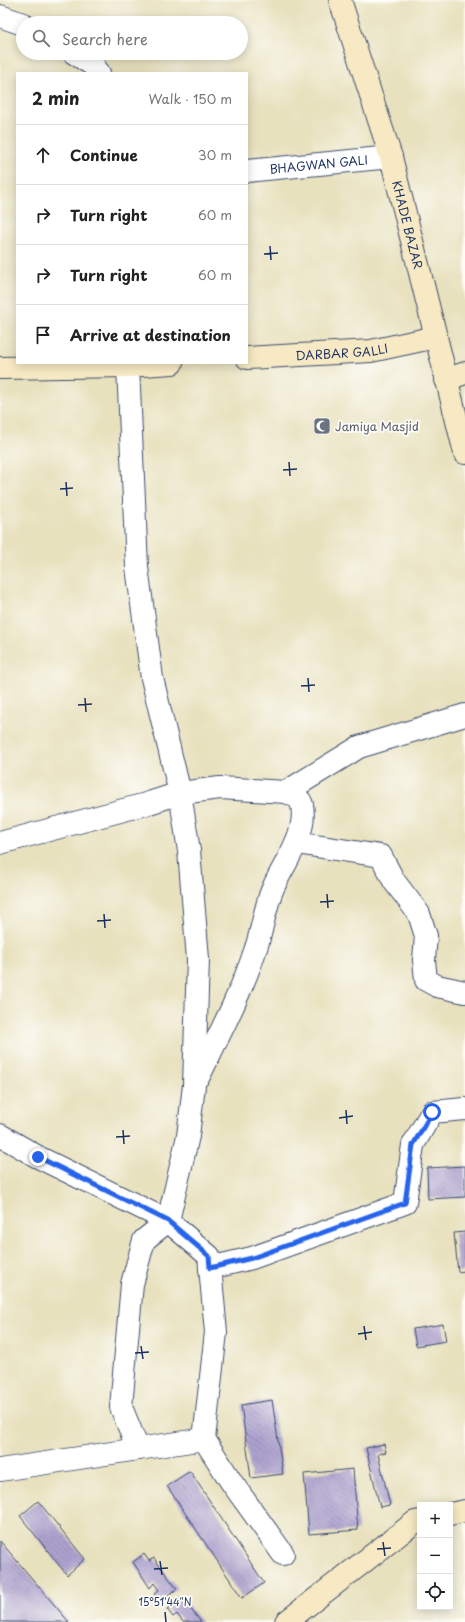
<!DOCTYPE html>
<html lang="en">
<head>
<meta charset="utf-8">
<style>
  :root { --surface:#fff; --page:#f6f6f6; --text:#222; --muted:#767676; --line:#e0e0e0 }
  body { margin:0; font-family:"Playpen Sans",sans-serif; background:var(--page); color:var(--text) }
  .controls { position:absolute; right:12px; bottom:12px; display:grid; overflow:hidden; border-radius:0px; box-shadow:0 2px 10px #0003 }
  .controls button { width:36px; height:36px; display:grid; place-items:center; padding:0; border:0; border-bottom:1px solid var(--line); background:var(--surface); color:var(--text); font:20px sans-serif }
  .stop { position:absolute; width:12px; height:12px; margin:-9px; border:3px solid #2563eb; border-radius:50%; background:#fff }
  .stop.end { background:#2563eb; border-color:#fff; box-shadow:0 1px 4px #0008 }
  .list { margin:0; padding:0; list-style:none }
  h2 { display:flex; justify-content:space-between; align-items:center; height:52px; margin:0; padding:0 16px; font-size:17px }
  h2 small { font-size:13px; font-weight:400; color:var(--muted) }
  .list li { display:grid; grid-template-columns:26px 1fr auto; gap:12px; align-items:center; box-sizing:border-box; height:60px; padding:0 16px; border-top:1px solid var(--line) }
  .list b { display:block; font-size:15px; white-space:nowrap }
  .list em { font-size:13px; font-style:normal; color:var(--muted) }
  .icon { flex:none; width:22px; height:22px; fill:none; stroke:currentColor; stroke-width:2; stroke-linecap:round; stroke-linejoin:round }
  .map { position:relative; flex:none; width:465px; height:1622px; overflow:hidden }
  .search { position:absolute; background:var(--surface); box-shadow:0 2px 10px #0003; left:16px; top:16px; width:232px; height:44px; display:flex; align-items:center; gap:10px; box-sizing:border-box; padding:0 14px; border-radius:22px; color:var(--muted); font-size:15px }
  .panel { position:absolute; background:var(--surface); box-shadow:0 2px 10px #0003; left:16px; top:72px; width:232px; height:292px; border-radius:0px }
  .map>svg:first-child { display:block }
</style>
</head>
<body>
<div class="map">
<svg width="465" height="1622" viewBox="0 0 465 1622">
  <defs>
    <pattern id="building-back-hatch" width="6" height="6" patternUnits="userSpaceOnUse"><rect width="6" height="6" fill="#ada2cf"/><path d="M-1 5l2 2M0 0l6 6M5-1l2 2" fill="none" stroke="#8c84ab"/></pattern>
  </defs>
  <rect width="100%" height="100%" fill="#fdfcf7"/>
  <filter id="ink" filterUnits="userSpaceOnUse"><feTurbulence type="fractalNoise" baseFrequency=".025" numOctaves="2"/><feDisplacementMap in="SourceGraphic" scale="8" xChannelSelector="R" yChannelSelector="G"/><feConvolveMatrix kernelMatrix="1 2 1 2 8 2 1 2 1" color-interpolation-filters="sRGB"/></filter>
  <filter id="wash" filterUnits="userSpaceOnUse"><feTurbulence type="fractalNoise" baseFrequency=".012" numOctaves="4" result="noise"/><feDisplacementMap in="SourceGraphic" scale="16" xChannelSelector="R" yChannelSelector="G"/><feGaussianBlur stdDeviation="0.9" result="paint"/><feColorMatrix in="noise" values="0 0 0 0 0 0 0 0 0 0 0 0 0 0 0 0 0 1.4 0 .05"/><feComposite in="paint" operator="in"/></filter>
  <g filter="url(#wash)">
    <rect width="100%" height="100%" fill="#e8e1be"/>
    <g id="blocks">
      <path fill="url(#building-back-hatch)" d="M465 1166V1197L428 1199 427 1168Z
        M465 1232V1271L458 1272 454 1233Z
        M443 1324 446 1341 416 1346 413 1329Z
        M272 1400 283 1474 251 1478 241 1405Z
        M384 1444 386 1452 378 1454 390 1505 380 1507 366 1448Z
        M353 1469 358 1530 309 1534 304 1474Z
        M190 1471 264 1583 242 1598 167 1486Z
        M38 1501 85 1559 67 1575 20 1516Z
        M0 1541 69 1622H0Z
        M144 1554 149 1561 154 1558 177 1589 159 1601 154 1594 159 1590 154 1583 150 1588 133 1562Z
        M182 1598 201 1622H183L177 1614 173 1617 167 1609Z"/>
    </g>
  </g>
  <g filter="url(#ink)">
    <use href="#blocks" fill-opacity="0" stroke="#3a4a6c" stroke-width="1"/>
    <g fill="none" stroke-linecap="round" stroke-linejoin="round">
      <g stroke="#3a4a6c" stroke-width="24">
        <g id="street">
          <path d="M0 16 23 24"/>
          <path d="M74 53 93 65 99 73"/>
          <path id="s1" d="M247 171 391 157"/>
          <path d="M128 366 137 567 152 678 180 793 189 851 198 959 194 1085 188 1136 168 1221 209 1256 216 1332 204 1439"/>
          <path d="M286 792 359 747 465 715"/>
          <path d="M0 843 146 804 180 793 220 788 286 792C293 795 300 797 302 805 308 836 281 866 271 893 264 912 262 932 255 951 241 993 218 1037 199 1076"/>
          <path d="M296 843 381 856 394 881 419 914 426 936 424 960 426 980 437 986 465 992"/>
          <path d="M0 1135 38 1157 168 1221 144 1240 132 1284 121 1407 138 1449"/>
          <path d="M210 1268 252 1258 405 1203 413 1145 432 1112 465 1109"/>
          <path d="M0 1470 204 1439 232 1483 283 1554"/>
        </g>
      </g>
      <g stroke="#3a4a6c" stroke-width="24">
        <g id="secondary">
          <path id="s2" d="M340 0 391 157 465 453"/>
          <path id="s3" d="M247 358 371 351 436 337"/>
          <path d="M0 368 128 366 172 363"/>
          <path d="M446 380 465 373"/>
          <path d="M450 1514 465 1511"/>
          <path d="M286 1622 415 1522 420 1521"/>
        </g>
      </g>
      <use href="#street" stroke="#fff" stroke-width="22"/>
      <use href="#secondary" stroke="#f6e9c3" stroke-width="22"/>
    </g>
  </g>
  <g fill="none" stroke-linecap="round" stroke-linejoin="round" filter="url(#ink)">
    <path stroke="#2563eb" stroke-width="5" d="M38 1157 168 1221 209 1256 210 1268 252 1258 405 1203 413 1145 432 1112"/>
  </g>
  <path fill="none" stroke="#1b2f5e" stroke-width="1.5" d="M270 246 271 260M264 254 278 253M289 462 290 476M283 470 297 469M66 482 67 496M60 489 73 488M308 678 309 692M301 686 315 685M85 698 86 712M78 705 92 704M327 894 328 908M320 902 334 901M104 914 105 928M97 921 111 920M346 1110 347 1124M339 1118 353 1116M123 1130 124 1144M116 1137 130 1136M364 1326 366 1340M358 1334 372 1332M141 1346 143 1359M135 1353 149 1352M383 1542 385 1556M377 1549 391 1548M160 1561 162 1575M154 1569 168 1568M165 1612 166 1622"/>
  <defs>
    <g id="mosque-square" transform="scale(0.9)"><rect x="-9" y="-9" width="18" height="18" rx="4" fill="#6b7280" stroke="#fdfcf7"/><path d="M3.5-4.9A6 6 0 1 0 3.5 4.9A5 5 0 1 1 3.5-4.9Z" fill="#fff"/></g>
  </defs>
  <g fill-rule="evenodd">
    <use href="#mosque-square" x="322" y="426"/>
  </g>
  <g text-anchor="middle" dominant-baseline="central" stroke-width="3.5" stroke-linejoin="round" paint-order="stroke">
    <g font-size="12" fill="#1b2f5e" stroke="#fdfcf7">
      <text stroke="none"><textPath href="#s1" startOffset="72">BHAGWAN GALI</textPath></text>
      <text stroke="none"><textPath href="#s2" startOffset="235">KHADE BAZAR</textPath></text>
      <text stroke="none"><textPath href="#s3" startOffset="95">DARBAR GALLI</textPath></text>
    </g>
    <g font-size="12" fill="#5b616d" stroke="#fdfcf7" text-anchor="start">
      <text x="335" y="426">Jamiya Masjid</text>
    </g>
  </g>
  <g font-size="10" text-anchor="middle" fill="#1b2f5e" stroke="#fdfcf7" stroke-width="3.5" stroke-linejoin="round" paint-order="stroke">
    <text x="165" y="1606">15°51'44"N</text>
  </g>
</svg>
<div class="controls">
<button>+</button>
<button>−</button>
<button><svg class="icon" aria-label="locate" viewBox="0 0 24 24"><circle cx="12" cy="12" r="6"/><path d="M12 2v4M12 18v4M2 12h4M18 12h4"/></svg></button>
</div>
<div class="stop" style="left:432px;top:1112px"></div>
<div class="stop end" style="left:38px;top:1157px"></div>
<div class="search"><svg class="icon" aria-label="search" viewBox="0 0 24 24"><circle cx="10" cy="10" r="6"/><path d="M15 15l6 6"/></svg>Search here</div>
<section class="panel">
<h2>2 min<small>Walk · 150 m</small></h2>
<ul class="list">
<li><svg class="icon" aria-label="ahead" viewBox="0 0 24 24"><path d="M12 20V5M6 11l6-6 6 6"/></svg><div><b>Continue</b></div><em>30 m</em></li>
<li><svg class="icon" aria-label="right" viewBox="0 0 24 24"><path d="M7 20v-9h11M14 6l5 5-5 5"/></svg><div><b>Turn right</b></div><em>60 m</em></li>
<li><svg class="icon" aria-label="right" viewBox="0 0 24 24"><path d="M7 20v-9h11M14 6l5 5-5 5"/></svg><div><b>Turn right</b></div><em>60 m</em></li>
<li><svg class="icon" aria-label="arrive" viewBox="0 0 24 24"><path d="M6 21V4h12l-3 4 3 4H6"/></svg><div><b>Arrive at destination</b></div></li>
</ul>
</section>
</div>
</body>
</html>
